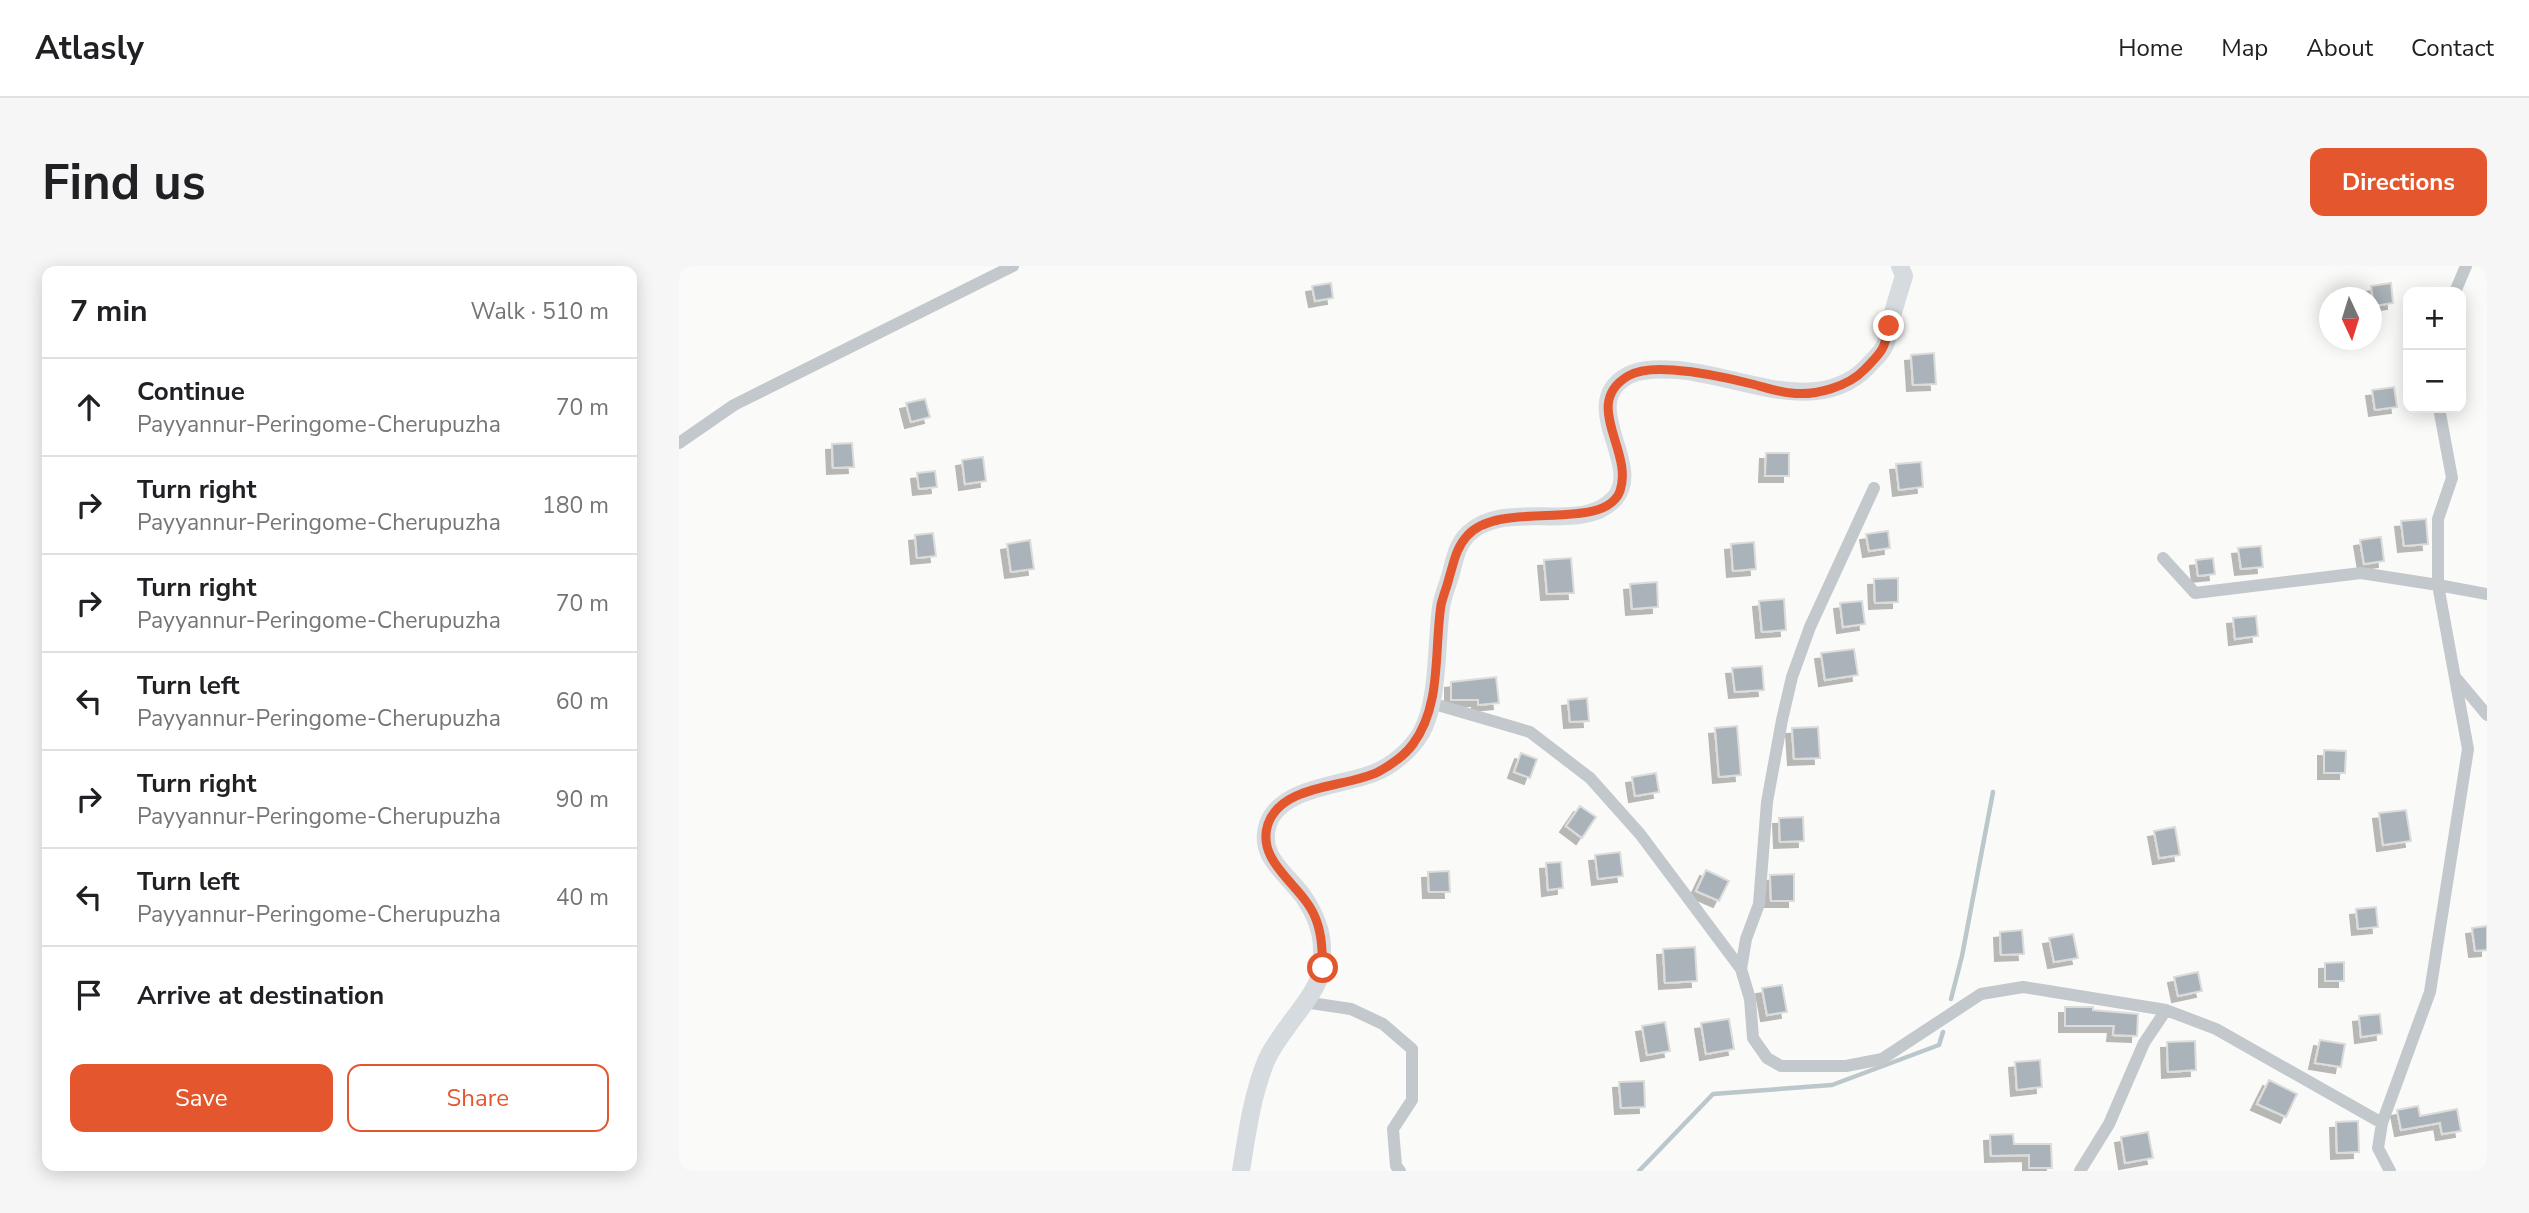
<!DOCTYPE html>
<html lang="en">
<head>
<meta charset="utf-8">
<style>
  :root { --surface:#fff; --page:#f6f6f6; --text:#202124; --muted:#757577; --line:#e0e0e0; --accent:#e4572e }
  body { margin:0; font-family:"Nunito Sans",sans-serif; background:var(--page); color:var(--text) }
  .controls { position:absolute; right:21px; top:21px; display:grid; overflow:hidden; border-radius:14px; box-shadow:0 4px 18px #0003 }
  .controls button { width:63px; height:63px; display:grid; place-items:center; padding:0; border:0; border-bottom:2px solid var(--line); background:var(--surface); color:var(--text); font:35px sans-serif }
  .compass { position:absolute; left:1640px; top:21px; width:63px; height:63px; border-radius:50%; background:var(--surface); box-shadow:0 4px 18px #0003; rotate:176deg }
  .stop { position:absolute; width:21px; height:21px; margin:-16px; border:5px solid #e4572e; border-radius:50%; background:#fff }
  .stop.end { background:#e4572e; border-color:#fff; box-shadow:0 2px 7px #0008 }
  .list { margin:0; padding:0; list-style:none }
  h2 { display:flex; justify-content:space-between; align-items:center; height:91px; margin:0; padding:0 28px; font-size:30px }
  h2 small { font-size:23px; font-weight:400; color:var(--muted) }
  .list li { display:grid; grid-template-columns:46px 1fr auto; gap:21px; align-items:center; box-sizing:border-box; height:98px; padding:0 28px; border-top:2px solid var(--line) }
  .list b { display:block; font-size:26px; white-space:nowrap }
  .list p { margin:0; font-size:23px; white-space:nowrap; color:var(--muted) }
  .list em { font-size:23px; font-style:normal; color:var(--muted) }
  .actions { display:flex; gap:14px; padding:21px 28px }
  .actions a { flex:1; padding:16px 0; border:2px solid var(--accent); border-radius:14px; text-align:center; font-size:24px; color:var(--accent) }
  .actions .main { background:var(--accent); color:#fff }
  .icon { flex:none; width:38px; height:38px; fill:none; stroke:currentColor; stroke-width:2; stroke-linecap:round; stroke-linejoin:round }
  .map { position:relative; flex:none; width:1808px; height:905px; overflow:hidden; border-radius:14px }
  header { display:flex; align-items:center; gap:42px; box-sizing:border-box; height:98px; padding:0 35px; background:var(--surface); border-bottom:2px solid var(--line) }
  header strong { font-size:33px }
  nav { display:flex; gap:38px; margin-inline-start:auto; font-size:24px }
  .intro { display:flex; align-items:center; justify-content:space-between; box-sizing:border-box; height:168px; padding:0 42px }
  h1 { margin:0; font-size:49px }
  .button { padding:18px 32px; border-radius:14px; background:var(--accent); color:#fff; font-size:24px; font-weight:700 }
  main { display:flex; gap:42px; padding:0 42px }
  aside { flex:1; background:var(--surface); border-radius:14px; box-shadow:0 4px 18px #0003 }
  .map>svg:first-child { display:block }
</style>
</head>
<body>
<header>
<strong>Atlasly</strong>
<nav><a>Home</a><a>Map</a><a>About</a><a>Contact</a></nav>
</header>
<div class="intro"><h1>Find us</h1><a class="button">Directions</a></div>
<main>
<aside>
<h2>7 min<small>Walk · 510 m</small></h2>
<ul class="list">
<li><svg class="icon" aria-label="ahead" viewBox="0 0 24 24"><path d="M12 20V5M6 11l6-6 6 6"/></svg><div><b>Continue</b><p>Payyannur-Peringome-Cherupuzha</p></div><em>70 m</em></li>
<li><svg class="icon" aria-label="right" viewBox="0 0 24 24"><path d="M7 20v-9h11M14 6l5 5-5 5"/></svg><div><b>Turn right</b><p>Payyannur-Peringome-Cherupuzha</p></div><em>180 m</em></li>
<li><svg class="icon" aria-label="right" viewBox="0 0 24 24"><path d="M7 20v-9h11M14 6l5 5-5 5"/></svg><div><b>Turn right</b><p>Payyannur-Peringome-Cherupuzha</p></div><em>70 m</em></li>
<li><svg class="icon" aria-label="left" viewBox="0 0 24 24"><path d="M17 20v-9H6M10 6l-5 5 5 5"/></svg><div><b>Turn left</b><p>Payyannur-Peringome-Cherupuzha</p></div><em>60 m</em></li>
<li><svg class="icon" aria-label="right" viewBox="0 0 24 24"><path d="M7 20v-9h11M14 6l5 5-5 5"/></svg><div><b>Turn right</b><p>Payyannur-Peringome-Cherupuzha</p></div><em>90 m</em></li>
<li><svg class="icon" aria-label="left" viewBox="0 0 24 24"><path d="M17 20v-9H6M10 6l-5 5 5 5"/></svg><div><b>Turn left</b><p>Payyannur-Peringome-Cherupuzha</p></div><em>40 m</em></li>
<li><svg class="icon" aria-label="arrive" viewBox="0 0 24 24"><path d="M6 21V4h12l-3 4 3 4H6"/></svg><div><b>Arrive at destination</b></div></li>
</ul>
<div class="actions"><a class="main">Save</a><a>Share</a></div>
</aside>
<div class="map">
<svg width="1808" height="905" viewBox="0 0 1808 905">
  <defs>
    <filter id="shadow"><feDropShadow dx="-6" dy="6" stdDeviation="0" flood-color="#0004"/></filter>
  </defs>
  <rect width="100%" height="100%" fill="#fafaf8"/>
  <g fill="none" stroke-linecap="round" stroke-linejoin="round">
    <path stroke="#bbc7cb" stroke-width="4.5" d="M1272 733 1283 690 1314 526
      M960 905 1034 828 1153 819 1260 779 1264 766"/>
  </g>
  <path fill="#aab3b9" stroke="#dcdcda" stroke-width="2" filter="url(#shadow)" d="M652 17 654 32 636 35 633 20Z
    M1712 17 1714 37 1695 40 1692 20Z
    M1255 87 1257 118 1234 119 1232 89Z
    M1715 121 1718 141 1696 144 1693 124Z
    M246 133 251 151 232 156 227 137Z
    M173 177 175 201 154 202 153 178Z
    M1087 187H1110V210H1086Z
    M304 191 307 215 286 218 283 194Z
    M1242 196 1244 221 1220 224 1217 198Z
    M256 205 258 221 240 223 238 207Z
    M1747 253 1749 278 1725 280 1722 255Z
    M1209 265 1211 282 1190 285 1187 268Z
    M254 267 257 290 238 292 236 269Z
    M1702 271 1705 295 1685 298 1681 274Z
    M351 274 355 303 332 306 328 278Z
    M1075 276 1077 303 1054 305 1052 278Z
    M1582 280 1584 301 1562 303 1559 282Z
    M892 292 895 327 868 328 865 294Z
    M1534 292 1536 308 1519 310 1517 294Z
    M1219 312V336L1196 337 1195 313Z
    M978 316 979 341 953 343 951 318Z
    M1105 333 1107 364 1083 366 1080 335Z
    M1183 335 1186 358 1164 361 1161 337Z
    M1577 350 1579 370 1556 373 1554 352Z
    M1175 383 1179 409 1146 414 1142 387Z
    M1083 400 1085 424 1056 426 1053 402Z
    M817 411 820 437 799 439V434H772V416Z
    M908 432 910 455 891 456 889 434Z
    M1058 460 1062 509 1040 511 1036 462Z
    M1139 461 1141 492 1115 493 1113 462Z
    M1645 484 1667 485 1666 507H1645Z
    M842 487 858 493 851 512 835 506Z
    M977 507 980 526 956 530 953 511Z
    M901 540 917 551 903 572 887 560Z
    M1727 544 1732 575 1704 579 1700 547Z
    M1124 551 1125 575 1101 576 1100 552Z
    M1496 561 1501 589 1480 592 1475 565Z
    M941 586 944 610 919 613 916 589Z
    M882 596 884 622 869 624 867 597Z
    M1027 604 1050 615 1040 635 1017 625Z
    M770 605 771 626H750L749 606Z
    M1115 608V635H1092L1091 609Z
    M1697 641 1699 661 1679 663 1677 643Z
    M1808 660V684L1796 685 1793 662Z
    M1343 664 1345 688 1322 689 1321 666Z
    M1394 668 1399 692 1375 696 1370 672Z
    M1016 681 1018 715 986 717 984 683Z
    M1665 696V715H1646V697Z
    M1519 706 1523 725 1499 730 1495 711Z
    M1103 719 1108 746 1088 749 1083 722Z
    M1386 741H1414V744L1459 748 1458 770 1434 769 1435 760H1386Z
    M1701 748 1703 768 1682 771 1680 750Z
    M1050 753 1055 783 1027 788 1022 757Z
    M986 756 991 785 968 789 963 760Z
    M1641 774 1666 778 1662 801 1636 797Z
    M1516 775 1517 804 1489 806 1488 776Z
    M1361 794 1363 821 1338 824 1336 796Z
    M1590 814 1618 828 1607 851 1578 838Z
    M965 815 966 841 942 842 940 816Z
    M1739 840 1741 850 1778 843 1782 865 1763 868 1761 857 1722 864 1718 844Z
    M1679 855 1680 886 1658 887 1657 856Z
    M1469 866 1474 892 1446 897 1442 871Z
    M1334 868 1335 878H1372L1373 902H1350V889L1312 890 1311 869Z"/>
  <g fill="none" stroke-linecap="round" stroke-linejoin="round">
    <path stroke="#c3c8cc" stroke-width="12" d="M1776 26 1787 0
      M0 177 55 139 334 0
      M1484 292 1516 327 1682 307 1759 319V253L1773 212 1760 142
      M1777 412 1808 449
      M752 437 851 466 911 512 961 568 1062 703 1071 733 1074 772 1088 792 1102 800H1167L1203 793 1302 728 1344 721 1487 744 1537 763 1703 857 1751 726 1789 483 1759 319 1808 328
      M1062 703 1067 673 1080 638 1088 536 1103 454 1113 411 1131 361 1195 222
      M625 736 672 743 704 758 733 783V834L714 863 717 900 721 905
      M1703 857 1699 882 1711 905
      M1401 905 1430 858 1465 777 1487 744"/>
    <path stroke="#d6dbdf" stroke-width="18" d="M562 905C568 867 573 830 587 795 600 765 637 731 643 704 644 697 643 690 643 683 643 663 635 646 624 630 608 608 578 590 589 558 602 521 663 520 695 507 713 500 732 484 742 467 760 436 757 377 762 341 764 329 769 318 772 307 776 292 778 279 789 268 828 231 903 270 936 232 965 198 896 137 950 109 964 102 984 103 999 104 1059 109 1139 152 1188 101 1194 94 1203 87 1206 79 1209 73 1209 65 1211 58 1215 42 1220 26 1225 10L1221 0"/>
  </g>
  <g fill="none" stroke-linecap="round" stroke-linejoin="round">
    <path stroke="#e4572e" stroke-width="9" d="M644 702C643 684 643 667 636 651 624 620 576 596 589 558 603 518 666 522 699 506 712 499 726 489 734 478 763 439 755 384 762 339 764 330 768 321 770 312 775 296 777 282 788 270 821 232 925 268 941 225 955 185 902 138 949 110 961 103 981 103 994 104 1021 106 1046 111 1073 118 1085 121 1099 126 1112 127 1136 130 1169 121 1186 103 1203 85 1205 85 1210 60"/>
  </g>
</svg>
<div class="controls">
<button>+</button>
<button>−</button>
</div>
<svg class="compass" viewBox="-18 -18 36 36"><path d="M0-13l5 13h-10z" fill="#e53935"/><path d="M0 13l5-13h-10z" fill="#757577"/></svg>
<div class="stop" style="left:644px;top:702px"></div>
<div class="stop end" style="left:1210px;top:60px"></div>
</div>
</main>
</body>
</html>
